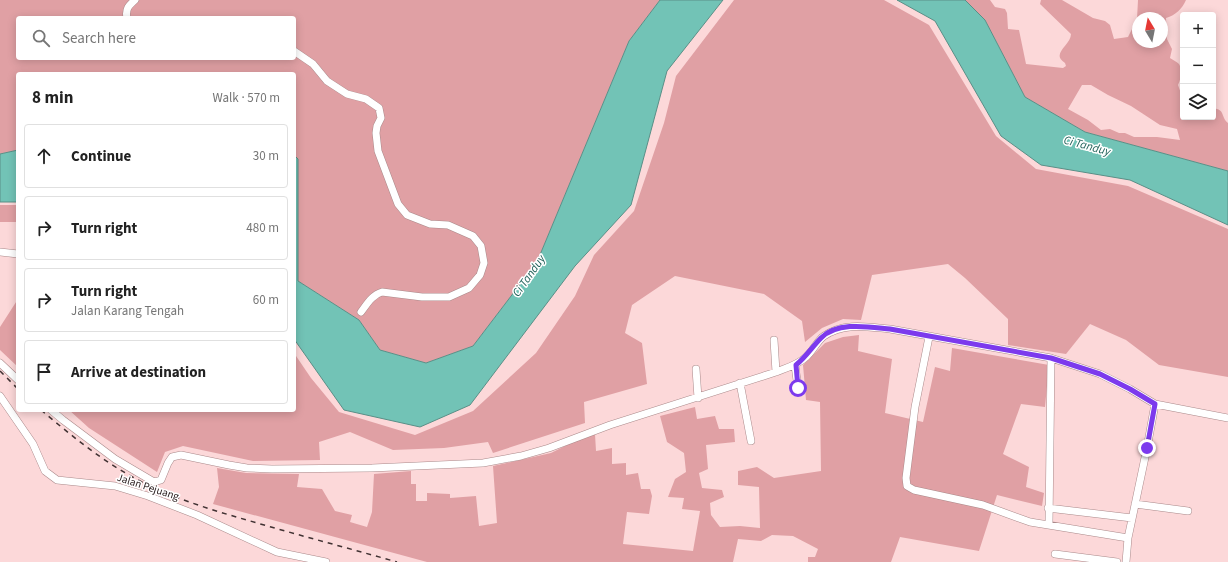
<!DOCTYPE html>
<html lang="en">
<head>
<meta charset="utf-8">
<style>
  :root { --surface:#fff; --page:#f6f6f6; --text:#222; --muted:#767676; --line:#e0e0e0 }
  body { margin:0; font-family:"Source Sans 3",sans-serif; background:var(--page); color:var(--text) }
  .controls { position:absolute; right:12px; top:12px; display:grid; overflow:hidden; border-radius:4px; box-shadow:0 2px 10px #0003 }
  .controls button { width:36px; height:36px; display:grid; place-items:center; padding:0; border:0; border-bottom:1px solid var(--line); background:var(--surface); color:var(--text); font:20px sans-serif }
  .compass { position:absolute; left:1132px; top:12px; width:36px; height:36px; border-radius:50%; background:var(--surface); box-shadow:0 2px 10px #0003; rotate:350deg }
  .stop { position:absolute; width:12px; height:12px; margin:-9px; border:3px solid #7c3aed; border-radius:50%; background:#fff }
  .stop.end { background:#7c3aed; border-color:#fff; box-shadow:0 1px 4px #0008 }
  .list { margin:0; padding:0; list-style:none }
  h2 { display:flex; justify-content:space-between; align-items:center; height:52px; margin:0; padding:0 16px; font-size:17px }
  h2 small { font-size:13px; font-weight:400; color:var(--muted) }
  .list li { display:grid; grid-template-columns:26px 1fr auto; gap:12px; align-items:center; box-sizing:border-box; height:64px; margin:0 8px 8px; padding:0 8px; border:1px solid var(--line); border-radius:4px }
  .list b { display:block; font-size:15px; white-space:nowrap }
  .list p { margin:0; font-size:13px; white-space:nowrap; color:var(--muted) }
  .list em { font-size:13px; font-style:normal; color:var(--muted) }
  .icon { flex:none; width:22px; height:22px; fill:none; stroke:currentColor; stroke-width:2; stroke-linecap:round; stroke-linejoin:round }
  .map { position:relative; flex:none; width:1228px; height:562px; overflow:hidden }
  .search { position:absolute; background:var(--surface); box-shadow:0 2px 10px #0003; left:16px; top:16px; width:280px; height:44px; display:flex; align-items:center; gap:10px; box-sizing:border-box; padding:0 14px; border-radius:4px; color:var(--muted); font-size:15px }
  .panel { position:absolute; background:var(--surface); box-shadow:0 2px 10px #0003; left:16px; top:72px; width:280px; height:340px; border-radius:4px }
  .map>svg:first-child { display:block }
</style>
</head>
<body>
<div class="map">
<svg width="1228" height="562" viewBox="0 0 1228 562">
  <rect width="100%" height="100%" fill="#fcd8d9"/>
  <path fill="#e0a0a4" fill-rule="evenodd" d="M0 0H660L629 41 537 262 473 346 426 363 380 350 359 320 298 281V159L294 155V74H18V150L0 154ZM18 18H294V58H18Z
    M734 0H884L929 25 996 136 1036 169 1128 186 1228 229V377L1159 365 1126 340 1090 324 1066 354 1008 345V319L965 278 948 264 872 275 861 320 843 319 822 328 805 342 802 321 764 294 675 276 632 305 625 333 642 343 647 384 584 402 585 423 493 453 488 442 444 448 393 450 350 432 319 442 320 460 253 461 183 446 165 452 157 472 89 428 69 410H294V353L311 378 339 412 415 435 473 411 536 353 575 296 594 255 634 211 664 123 676 76Z
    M965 0H990L995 7 1005 9 1007 13 1008 29 1019 30 1026 64 1063 68 1066 66 1065 63C1050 54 1071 45 1071 34L1040 4 1041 0H1062L1093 18 1105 21 1110 25 1114 39 1128 37 1137 19 1138 0H1186C1182 9 1176 15 1166 18L1167 39 1172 49 1170 58C1173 60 1177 62 1179 64 1183 70 1181 79 1178 85L1183 99V117H1213V108C1226 110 1220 116 1228 123V171L1085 132 1025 97 985 20ZM1138 18H1162V42H1138ZM1082 85H1091L1108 95 1131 106 1160 125 1177 129 1180 140 1157 137H1134L1125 133H1119L1110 129 1101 130 1088 120 1068 109Z
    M0 205H18V222H0Z
    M18 299V367L0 350V327Z
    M859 335 858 351 892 359 885 413 923 422 935 367 950 371 952 348 1049 365 1045 407 1021 404 1003 454 1029 467 1026 487 1044 493 1042 506 997 495 979 551 900 537 891 562H808V557H815L818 549 793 536 772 535 761 541 738 539 733 562H427L213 504 219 487 217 468 246 473 299 474 297 487 322 489 335 511 352 515 350 522 367 527 372 512 374 474 411 471V484H416V501H427V493L450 494V498L476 496 479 526 497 523 493 466 551 453 573 442 595 434 596 451 612 448V464L626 463V475L638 473 641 489H650L652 496 649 514 627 512 623 544 693 551 700 511 682 509 684 498 668 497 675 479 686 472 684 453 667 442 660 416 695 407 697 419 715 416 719 429H734L735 442 706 445 708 469 699 473 702 488 722 490 724 497 710 503 711 515 720 527 740 526 760 528 759 487 738 485V471L757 467 774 478 821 471 820 402 806 400 803 365 825 343 843 337Z"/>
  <path fill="#72c3b6" stroke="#5a8f87" d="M660 0H723L667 71 631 205 575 266 470 405 420 427 344 410 294 339V155L298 159V281L359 320 380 350 426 363 473 346 537 262 629 41Z
    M897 0H965L985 20 1025 97 1085 132 1228 171V225L1130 180 1041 165 1001 136 935 21Z
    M18 150V202H0V154Z"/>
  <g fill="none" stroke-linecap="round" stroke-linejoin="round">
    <g stroke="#aa898a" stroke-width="8">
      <path id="minor" d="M127 18C125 9 129 5 135 0
        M294 51 313 64 327 81 347 94 366 99 379 108 381 118 377 126 376 133 378 151 398 204 407 215 430 224 448 225 473 236 481 246 484 263 480 275 469 288 449 297H422L382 292C372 295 367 304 361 312
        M0 252 18 254
        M929 337 915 407 906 478 907 486 914 490 983 505 1030 522 1128 538
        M774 340 776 372
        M0 363 18 380
        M795 365 798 388
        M696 369 698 398
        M740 383 751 441
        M0 396 33 444 45 471 57 480 115 486 148 496 197 515 277 552 326 562
        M51 410 63 420 115 459 154 482 161 480 168 463 172 457 181 455 229 465 247 468 272 469 372 468 483 463 521 456 549 448 610 425 776 372C786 368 798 365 806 357 813 351 817 341 824 336 844 322 868 327 890 329L1051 358 1100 374 1130 389 1155 404
        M1135 504 1188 511
        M1048 508 1132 518
        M1049 525 1051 358
        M1055 554 1117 562
        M1126 562 1128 538 1147 448 1155 404 1228 418"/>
    </g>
    <use href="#minor" stroke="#fff" stroke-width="7"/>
    <path stroke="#413233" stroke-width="1.5" stroke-dasharray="5 5" stroke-linecap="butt" d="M0 371 18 389
      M41 410C72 436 103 462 140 481 181 502 226 514 271 527 313 539 355 550 397 562"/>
  </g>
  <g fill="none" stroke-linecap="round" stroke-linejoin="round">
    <path stroke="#7c3aed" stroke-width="5" d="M798 388 796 365C806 357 812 347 821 338 838 321 869 327 890 329L1051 358 1100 374 1130 389 1155 404 1147 448"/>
  </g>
  <g text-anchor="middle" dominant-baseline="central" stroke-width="3" stroke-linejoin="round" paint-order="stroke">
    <g font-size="11" fill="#231718" stroke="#fff">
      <text transform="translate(148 487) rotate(18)">Jalan Pejuang</text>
    </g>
    <g font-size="12" font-style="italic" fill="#22635a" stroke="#fff">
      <text transform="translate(1087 146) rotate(15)">Ci Tanduy</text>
      <text transform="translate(529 276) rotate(-55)">Ci Tanduy</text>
    </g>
  </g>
</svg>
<div class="controls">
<button>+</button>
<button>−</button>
<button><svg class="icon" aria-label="layers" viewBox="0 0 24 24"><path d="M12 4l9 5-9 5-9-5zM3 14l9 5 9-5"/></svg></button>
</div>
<svg class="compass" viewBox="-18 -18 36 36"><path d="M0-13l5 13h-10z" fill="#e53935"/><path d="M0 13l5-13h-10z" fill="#767676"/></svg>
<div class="stop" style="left:798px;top:388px"></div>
<div class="stop end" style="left:1147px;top:448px"></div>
<div class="search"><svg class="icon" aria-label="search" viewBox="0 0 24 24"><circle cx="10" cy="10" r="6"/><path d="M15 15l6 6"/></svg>Search here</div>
<section class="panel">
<h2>8 min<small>Walk · 570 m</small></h2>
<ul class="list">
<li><svg class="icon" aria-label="ahead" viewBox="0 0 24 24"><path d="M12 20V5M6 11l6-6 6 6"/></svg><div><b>Continue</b></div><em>30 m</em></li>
<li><svg class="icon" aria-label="right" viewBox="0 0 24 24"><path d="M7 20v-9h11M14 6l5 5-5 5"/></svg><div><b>Turn right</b></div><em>480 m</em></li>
<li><svg class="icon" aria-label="right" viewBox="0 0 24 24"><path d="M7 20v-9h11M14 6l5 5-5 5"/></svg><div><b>Turn right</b><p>Jalan Karang Tengah</p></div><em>60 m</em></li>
<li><svg class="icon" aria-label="arrive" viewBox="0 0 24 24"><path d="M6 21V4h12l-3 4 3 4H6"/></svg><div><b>Arrive at destination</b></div></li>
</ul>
</section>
</div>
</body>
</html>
